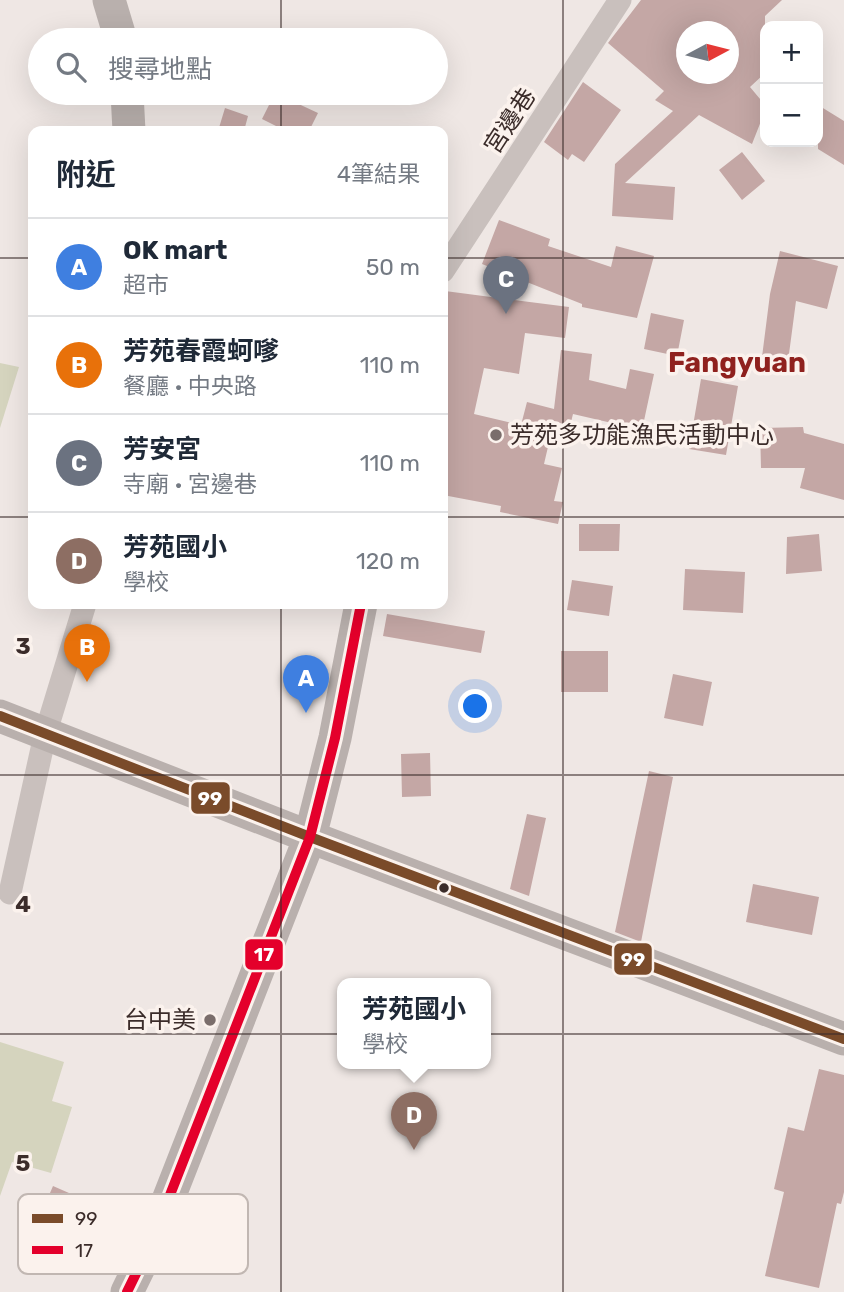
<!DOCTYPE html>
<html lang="zh-TW">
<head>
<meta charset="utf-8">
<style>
  :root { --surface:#fff; --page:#f6f6f7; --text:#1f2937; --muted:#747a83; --line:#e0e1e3; --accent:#db2777 }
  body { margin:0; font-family:Rubik,"Noto Sans TC",sans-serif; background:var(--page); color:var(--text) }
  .controls { position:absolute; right:21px; top:21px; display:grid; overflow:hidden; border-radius:14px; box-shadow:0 7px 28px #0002 }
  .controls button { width:63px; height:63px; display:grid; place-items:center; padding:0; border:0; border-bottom:2px solid var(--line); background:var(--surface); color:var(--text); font:35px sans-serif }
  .compass { position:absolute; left:676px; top:21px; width:63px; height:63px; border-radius:50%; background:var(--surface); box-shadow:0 7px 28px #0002; rotate:83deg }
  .you { position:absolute; left:476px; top:707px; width:24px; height:24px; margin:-18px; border:5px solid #fff; border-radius:50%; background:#1a73e8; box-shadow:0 0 0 10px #1a73e833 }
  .badge { display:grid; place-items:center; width:46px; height:46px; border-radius:50%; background:var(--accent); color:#fff; font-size:23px; font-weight:700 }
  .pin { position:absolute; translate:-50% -58px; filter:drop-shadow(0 2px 4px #0008) }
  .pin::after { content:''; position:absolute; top:37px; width:24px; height:21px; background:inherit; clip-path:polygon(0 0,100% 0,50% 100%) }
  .popup { position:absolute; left:337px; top:978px; width:154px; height:91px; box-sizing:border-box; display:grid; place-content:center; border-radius:14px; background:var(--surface); filter:drop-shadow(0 2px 5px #0005); font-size:23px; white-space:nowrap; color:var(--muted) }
  .popup b { font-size:26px; color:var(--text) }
  .popup::after { content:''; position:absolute; left:50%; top:100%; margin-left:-14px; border:14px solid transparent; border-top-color:var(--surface) }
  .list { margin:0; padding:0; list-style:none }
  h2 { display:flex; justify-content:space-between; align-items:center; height:91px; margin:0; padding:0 28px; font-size:30px }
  h2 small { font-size:23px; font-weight:400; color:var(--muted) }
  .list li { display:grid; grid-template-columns:46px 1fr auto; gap:21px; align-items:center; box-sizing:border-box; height:98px; padding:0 28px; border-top:2px solid var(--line) }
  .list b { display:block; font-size:26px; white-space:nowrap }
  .list p { margin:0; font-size:23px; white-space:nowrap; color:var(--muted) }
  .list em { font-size:23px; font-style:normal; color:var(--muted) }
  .icon { flex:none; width:38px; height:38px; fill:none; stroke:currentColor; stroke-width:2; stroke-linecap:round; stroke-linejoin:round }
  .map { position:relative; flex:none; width:844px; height:1292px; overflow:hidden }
  .search { position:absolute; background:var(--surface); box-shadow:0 7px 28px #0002; left:28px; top:28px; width:420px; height:77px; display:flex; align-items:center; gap:18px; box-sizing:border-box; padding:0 24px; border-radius:38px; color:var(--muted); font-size:26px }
  .panel { position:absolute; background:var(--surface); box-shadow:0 7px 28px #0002; left:28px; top:126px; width:420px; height:483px; border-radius:14px }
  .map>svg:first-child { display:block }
</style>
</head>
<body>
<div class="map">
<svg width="844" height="1292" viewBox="0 0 844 1292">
  <rect width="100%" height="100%" fill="#efe7e4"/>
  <path fill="#d5d4be" d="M0 363 19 367 0 428Z
    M0 1042 64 1062 52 1101 72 1107 51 1173 12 1162 0 1196Z"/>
  <path fill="#c4a7a5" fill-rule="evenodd" d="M641 0H782L765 16V73L750 87 765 105V111L752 144 699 115 625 183 675 187 673 220 612 216 615 164 673 111 655 100 664 91 608 43ZM687 32H729V74H687Z
    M583 82 621 110 584 162 572 154 568 160 544 142Z
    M275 93 318 113 309 131H286L262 119Z
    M818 105 844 121V165L818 149Z
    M225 108 248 116 244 131H218Z
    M742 152 765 181 742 200 719 170Z
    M499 220 550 239 548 246 611 267 616 246 654 256 637 318 582 307V304L482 264Z
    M780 251 838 266 827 309 796 301 787 369 761 365 770 294Z
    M445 291 569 307 565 338 525 333 519 374 484 368 474 414 521 425 527 402 554 409 561 350 592 354 589 380 626 389 630 369 654 374 642 430 573 414 570 426 554 421 544 464 562 468 554 501 563 502 558 524 500 512 501 506 443 495V307Z
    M651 313 684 320 677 356 644 349Z
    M701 379 738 386 726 455 689 449Z
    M803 427 804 433 844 444V500L800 488 805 468H761L760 428Z
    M579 524H620L619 551H579Z
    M819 534 822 571 786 574 787 537Z
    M685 569 745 572 743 613 683 610Z
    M572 580 613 586 609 616 567 610Z
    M387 614 485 631 481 653 383 636Z
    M561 651H608V692H561Z
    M673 674 712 682 703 726 664 718Z
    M430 753 431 796 402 797 401 754Z
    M649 771 673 777 641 942 615 932Z
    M527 814 546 818 529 896 510 889Z
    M753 884 819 897 812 935 746 922Z
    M819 1069 844 1075V1192L841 1204 837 1203 819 1288 765 1276 784 1192 774 1189 788 1127 804 1131Z
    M53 1186 85 1200 67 1242 35 1228Z"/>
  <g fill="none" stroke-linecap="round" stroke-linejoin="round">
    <path stroke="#c9c0bd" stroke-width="23" d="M443 271 620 0
      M10 893 45 735 85 604"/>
    <path stroke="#b9b0ad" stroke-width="33" d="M109 0 121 40
      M127 93 129 131
      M0 716 310 837 844 1039
      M127 1292 152 1241 310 837 335 738 361 604"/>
    <g stroke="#fbf2ed" stroke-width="16">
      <path id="bus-1" d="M0 716 310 837 844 1039"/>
    </g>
    <g stroke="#fbf2ed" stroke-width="16">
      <path id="bus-2" d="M127 1292 152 1241 310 837 335 738 361 604"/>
    </g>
    <use href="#bus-1" stroke="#7a4b2a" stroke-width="10"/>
    <use href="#bus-2" stroke="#e4002b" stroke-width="10"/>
  </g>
  <path fill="none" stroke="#3b2c2a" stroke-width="2" stroke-opacity="0.55" d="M281 0V40M563 0V1292M281 93V131M0 258H33M443 258H844M0 517H33M443 517H844M281 604V1292M0 775H844M0 1034H844"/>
  <g fill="#7a6d6b" stroke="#fbf2ed" stroke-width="2.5">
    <circle cx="496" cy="435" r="7"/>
    <circle cx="210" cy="1020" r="7"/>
  </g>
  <circle fill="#3b2c2a" stroke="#fbf2ed" stroke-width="2.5" cx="444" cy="888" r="6"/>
  <g text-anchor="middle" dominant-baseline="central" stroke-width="7" stroke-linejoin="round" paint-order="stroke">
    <g font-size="24" fill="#3b2c2a" stroke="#fbf2ed">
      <text transform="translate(510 121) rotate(-57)">宮邊巷</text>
    </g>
    <g font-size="24" fill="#3b2c2a" stroke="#fbf2ed" text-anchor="start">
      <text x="510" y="435">芳苑多功能漁民活動中心</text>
      <text x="196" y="1020" text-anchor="end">台中美</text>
    </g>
    <g font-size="28" font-weight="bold" fill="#8f211e" stroke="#fbf2ed">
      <text x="737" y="362">Fangyuan</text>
    </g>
  </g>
  <rect x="18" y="1194" width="230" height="80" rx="10" fill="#fbf2ed" stroke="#c1b7b2" stroke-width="2"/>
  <rect x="32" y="1214" width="31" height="9" fill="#7a4b2a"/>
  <rect x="32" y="1246" width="31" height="8" fill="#e4002b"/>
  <g font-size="19" fill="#3b2c2a">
    <text x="75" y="1225">99</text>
    <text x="75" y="1257">17</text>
  </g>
  <g font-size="23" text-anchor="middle" font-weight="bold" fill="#3b2c2a" stroke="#fbf2ed" stroke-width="7" stroke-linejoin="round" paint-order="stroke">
    <text x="23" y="654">3</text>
    <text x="23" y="912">4</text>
    <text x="23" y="1171">5</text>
  </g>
  <g stroke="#fbf2ed" stroke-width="2.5">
    <rect x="190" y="781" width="41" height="34" rx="7" fill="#7a4b2a"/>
    <rect x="244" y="938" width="40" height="33" rx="7" fill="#e4002b"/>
    <rect x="613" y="942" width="40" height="34" rx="7" fill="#7a4b2a"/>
  </g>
  <g font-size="19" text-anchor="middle" font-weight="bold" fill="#fff">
    <text x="210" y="805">99</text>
    <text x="264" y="961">17</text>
    <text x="633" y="966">99</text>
  </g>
</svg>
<div class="controls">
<button>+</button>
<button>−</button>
</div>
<svg class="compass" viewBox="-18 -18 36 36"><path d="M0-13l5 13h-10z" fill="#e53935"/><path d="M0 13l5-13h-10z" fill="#747a83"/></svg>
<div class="you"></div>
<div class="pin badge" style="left:306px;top:713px;background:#3f7fe0">A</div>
<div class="pin badge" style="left:87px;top:682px;background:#e8710a">B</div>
<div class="pin badge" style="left:506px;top:314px;background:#6b7280">C</div>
<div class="pin badge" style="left:414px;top:1150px;background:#8d6e63">D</div>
<div class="popup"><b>芳苑國小</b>學校</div>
<div class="search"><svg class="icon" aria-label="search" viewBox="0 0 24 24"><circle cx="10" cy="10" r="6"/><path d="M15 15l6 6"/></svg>搜尋地點</div>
<section class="panel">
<h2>附近<small>4筆結果</small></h2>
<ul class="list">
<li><span class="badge" style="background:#3f7fe0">A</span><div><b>OK mart</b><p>超市</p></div><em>50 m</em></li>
<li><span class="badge" style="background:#e8710a">B</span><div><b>芳苑春霞蚵嗲</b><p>餐廳 · 中央路</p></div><em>110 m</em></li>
<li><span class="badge" style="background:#6b7280">C</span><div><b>芳安宮</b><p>寺廟 · 宮邊巷</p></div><em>110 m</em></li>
<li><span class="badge" style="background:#8d6e63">D</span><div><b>芳苑國小</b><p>學校</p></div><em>120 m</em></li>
</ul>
</section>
</div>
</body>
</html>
